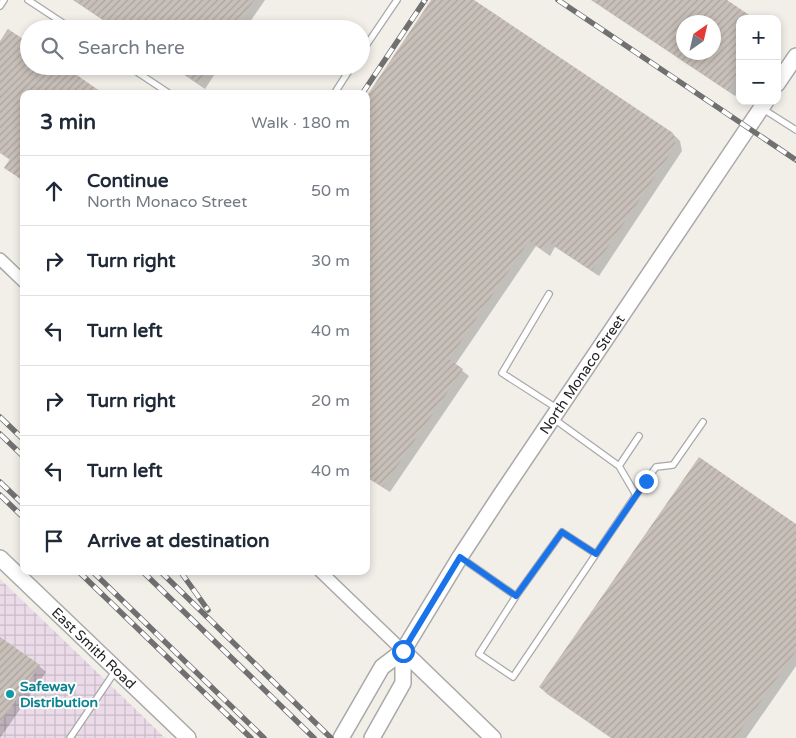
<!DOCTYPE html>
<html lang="en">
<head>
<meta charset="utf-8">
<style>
  :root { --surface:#fff; --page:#f2f2f3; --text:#1f2937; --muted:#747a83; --line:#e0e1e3 }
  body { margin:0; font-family:"Varela Round",sans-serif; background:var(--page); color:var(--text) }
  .controls { position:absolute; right:15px; top:15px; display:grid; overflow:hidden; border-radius:10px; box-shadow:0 2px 8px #0003 }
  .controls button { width:45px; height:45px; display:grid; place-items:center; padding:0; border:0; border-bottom:1px solid var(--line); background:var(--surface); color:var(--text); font:25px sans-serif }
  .compass { position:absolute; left:676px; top:15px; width:45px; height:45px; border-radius:50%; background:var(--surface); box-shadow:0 2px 8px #0003; rotate:34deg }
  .stop { position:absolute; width:15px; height:15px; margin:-11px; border:4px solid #1a73e8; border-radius:50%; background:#fff }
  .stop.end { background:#1a73e8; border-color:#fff; box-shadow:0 1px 5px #0008 }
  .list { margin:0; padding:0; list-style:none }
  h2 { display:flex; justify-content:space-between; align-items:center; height:65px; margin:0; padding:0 20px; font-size:21px }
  h2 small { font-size:16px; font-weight:400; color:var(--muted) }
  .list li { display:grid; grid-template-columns:32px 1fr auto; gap:15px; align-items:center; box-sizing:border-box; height:70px; padding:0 20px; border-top:1px solid var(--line) }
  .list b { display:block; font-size:19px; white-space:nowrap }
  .list p { margin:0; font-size:16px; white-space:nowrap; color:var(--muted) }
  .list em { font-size:16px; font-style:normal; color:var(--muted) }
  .icon { flex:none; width:28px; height:28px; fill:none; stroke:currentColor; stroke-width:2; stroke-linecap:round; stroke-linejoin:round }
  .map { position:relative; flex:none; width:796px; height:738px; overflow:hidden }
  .search { position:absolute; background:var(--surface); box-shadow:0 2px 8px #0003; left:20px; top:20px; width:350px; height:55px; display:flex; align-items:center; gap:12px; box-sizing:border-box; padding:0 18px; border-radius:28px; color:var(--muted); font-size:19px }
  .panel { position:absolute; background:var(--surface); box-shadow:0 2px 8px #0003; left:20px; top:90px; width:350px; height:485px; border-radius:10px }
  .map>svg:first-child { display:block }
</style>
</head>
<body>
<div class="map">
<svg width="796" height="738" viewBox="0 0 796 738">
  <defs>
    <pattern id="industrial-grid" width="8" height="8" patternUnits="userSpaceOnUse" patternTransform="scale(1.25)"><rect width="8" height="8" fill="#ebdbe8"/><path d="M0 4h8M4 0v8" fill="none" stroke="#c9bcc7"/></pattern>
    <pattern id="building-hatch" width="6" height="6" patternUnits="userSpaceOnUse" patternTransform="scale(1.25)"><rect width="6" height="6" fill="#c7bfb8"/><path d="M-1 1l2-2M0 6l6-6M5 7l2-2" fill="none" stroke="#aba49e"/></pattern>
  </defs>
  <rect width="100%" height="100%" fill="#f2efe9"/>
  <path fill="url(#industrial-grid)" d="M0 579 125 699 165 738H0Z"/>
  <path fill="#0003" fill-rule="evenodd" d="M73 0H265L245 29H116Z
    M433 0H472L673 134 680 141 682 151 599 276 555 247 550 256 536 246 455 365 469 376 390 492 366 477V99Z
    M591 0H725L740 19V89L735 96ZM684 22H714V52H684Z
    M0 43 29 66 24 94V182L6 167 10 160 0 153Z
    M171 66H220L205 89Z
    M796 525V666L746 738H611L547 694 540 687Z
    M0 639 39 666 46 672 0 738Z"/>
  <path fill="url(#building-hatch)" fill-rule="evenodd" d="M74 0H254L235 29H117Z
    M431 0H474L673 133 676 145 592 271 549 242 543 250 529 241 449 359 463 369 383 487 366 476V97Z
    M592 0H727L755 19H740V73L728 91ZM684 22H714V52H684Z
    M8 29 29 43V66H64L104 94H24V181L4 168 10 159 0 152V41Z
    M173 66H209L198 83Z
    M699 457 796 524V651L735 738H612L539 687Z
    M0 637 40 665 0 723Z"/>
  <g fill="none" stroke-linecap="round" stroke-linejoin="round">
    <g stroke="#a9a9a9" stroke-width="8">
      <path id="service" d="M28 0 72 29
        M0 6 4 0
        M361 53 397 0
        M128 66 170 94
        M334 94 352 66
        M763 109 796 130
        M549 294 502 373 558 409
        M554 419 619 466 636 495 596 554 562 532 516 596 479 654 513 677 596 554
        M619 466 639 436
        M636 495 656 467 673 465 703 422
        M460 557 516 596
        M70 738 116 670"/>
    </g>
    <g stroke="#a9a9a9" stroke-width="14">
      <path id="minor" d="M0 259 24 282
        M320 571 403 651"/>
    </g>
    <g stroke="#a9a9a9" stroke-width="18">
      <g id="tertiary">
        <path d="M777 84 796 56"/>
        <path id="s1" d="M0 558 188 738"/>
        <path d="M403 651 493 738"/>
        <path id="s2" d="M341 738 382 667 403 651 460 557 498 499 766 101"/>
        <path d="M372 738 403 683V651"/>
      </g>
    </g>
    <use href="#service" stroke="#fff" stroke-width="5.5"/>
    <use href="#minor" stroke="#fff" stroke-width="11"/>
    <use href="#tertiary" stroke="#fff" stroke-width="15"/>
    <g stroke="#707070" stroke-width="5.5">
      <path id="rail" d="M558 0 796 160
        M362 94 425 0
        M0 417 24 440
        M0 434 24 457
        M0 482 24 505
        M0 495 24 518
        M78 571 251 738
        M92 571 264 738
        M142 571 314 738
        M160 571 331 738
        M180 571 208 610"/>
    </g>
    <use href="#rail" stroke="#fff" stroke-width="4" stroke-dasharray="11" stroke-linecap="butt"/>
  </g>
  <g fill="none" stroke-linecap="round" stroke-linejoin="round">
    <path stroke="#1a73e8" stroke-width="6" d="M403 651 460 557 516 596 562 532 596 554 646 481"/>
  </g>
  <circle fill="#0f9aa8" stroke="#fff" stroke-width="2" cx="10" cy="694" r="5"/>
  <g text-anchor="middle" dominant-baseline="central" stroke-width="4" stroke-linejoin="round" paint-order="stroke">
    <g font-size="14" fill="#222" stroke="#fff">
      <text stroke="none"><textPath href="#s2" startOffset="438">North Monaco Street</textPath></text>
      <text stroke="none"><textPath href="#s1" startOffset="130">East Smith Road</textPath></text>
    </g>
    <g font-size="14" font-weight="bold" fill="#0d838f" stroke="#fff" text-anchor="start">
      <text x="20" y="686">Safeway<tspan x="20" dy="16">Distribution</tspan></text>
    </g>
  </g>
</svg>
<div class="controls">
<button>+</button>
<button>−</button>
</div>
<svg class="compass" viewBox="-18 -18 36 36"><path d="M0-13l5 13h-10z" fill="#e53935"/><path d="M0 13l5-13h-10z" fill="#747a83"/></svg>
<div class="stop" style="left:403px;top:651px"></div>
<div class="stop end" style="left:646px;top:481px"></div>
<div class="search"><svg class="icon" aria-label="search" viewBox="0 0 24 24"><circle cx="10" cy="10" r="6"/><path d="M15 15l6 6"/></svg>Search here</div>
<section class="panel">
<h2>3 min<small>Walk · 180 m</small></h2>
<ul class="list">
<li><svg class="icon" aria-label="ahead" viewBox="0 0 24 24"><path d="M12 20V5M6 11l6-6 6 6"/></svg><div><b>Continue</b><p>North Monaco Street</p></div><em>50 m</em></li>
<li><svg class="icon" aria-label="right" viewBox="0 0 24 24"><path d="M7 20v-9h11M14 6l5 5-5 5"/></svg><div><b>Turn right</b></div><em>30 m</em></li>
<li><svg class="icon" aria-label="left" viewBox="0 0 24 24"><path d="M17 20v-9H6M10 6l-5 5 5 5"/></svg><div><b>Turn left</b></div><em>40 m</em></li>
<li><svg class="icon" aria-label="right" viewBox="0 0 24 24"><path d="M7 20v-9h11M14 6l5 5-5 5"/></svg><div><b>Turn right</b></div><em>20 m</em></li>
<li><svg class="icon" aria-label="left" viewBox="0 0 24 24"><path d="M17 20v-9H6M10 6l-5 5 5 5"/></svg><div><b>Turn left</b></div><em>40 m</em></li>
<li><svg class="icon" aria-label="arrive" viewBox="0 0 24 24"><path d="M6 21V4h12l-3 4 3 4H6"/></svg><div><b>Arrive at destination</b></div></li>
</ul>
</section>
</div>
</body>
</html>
